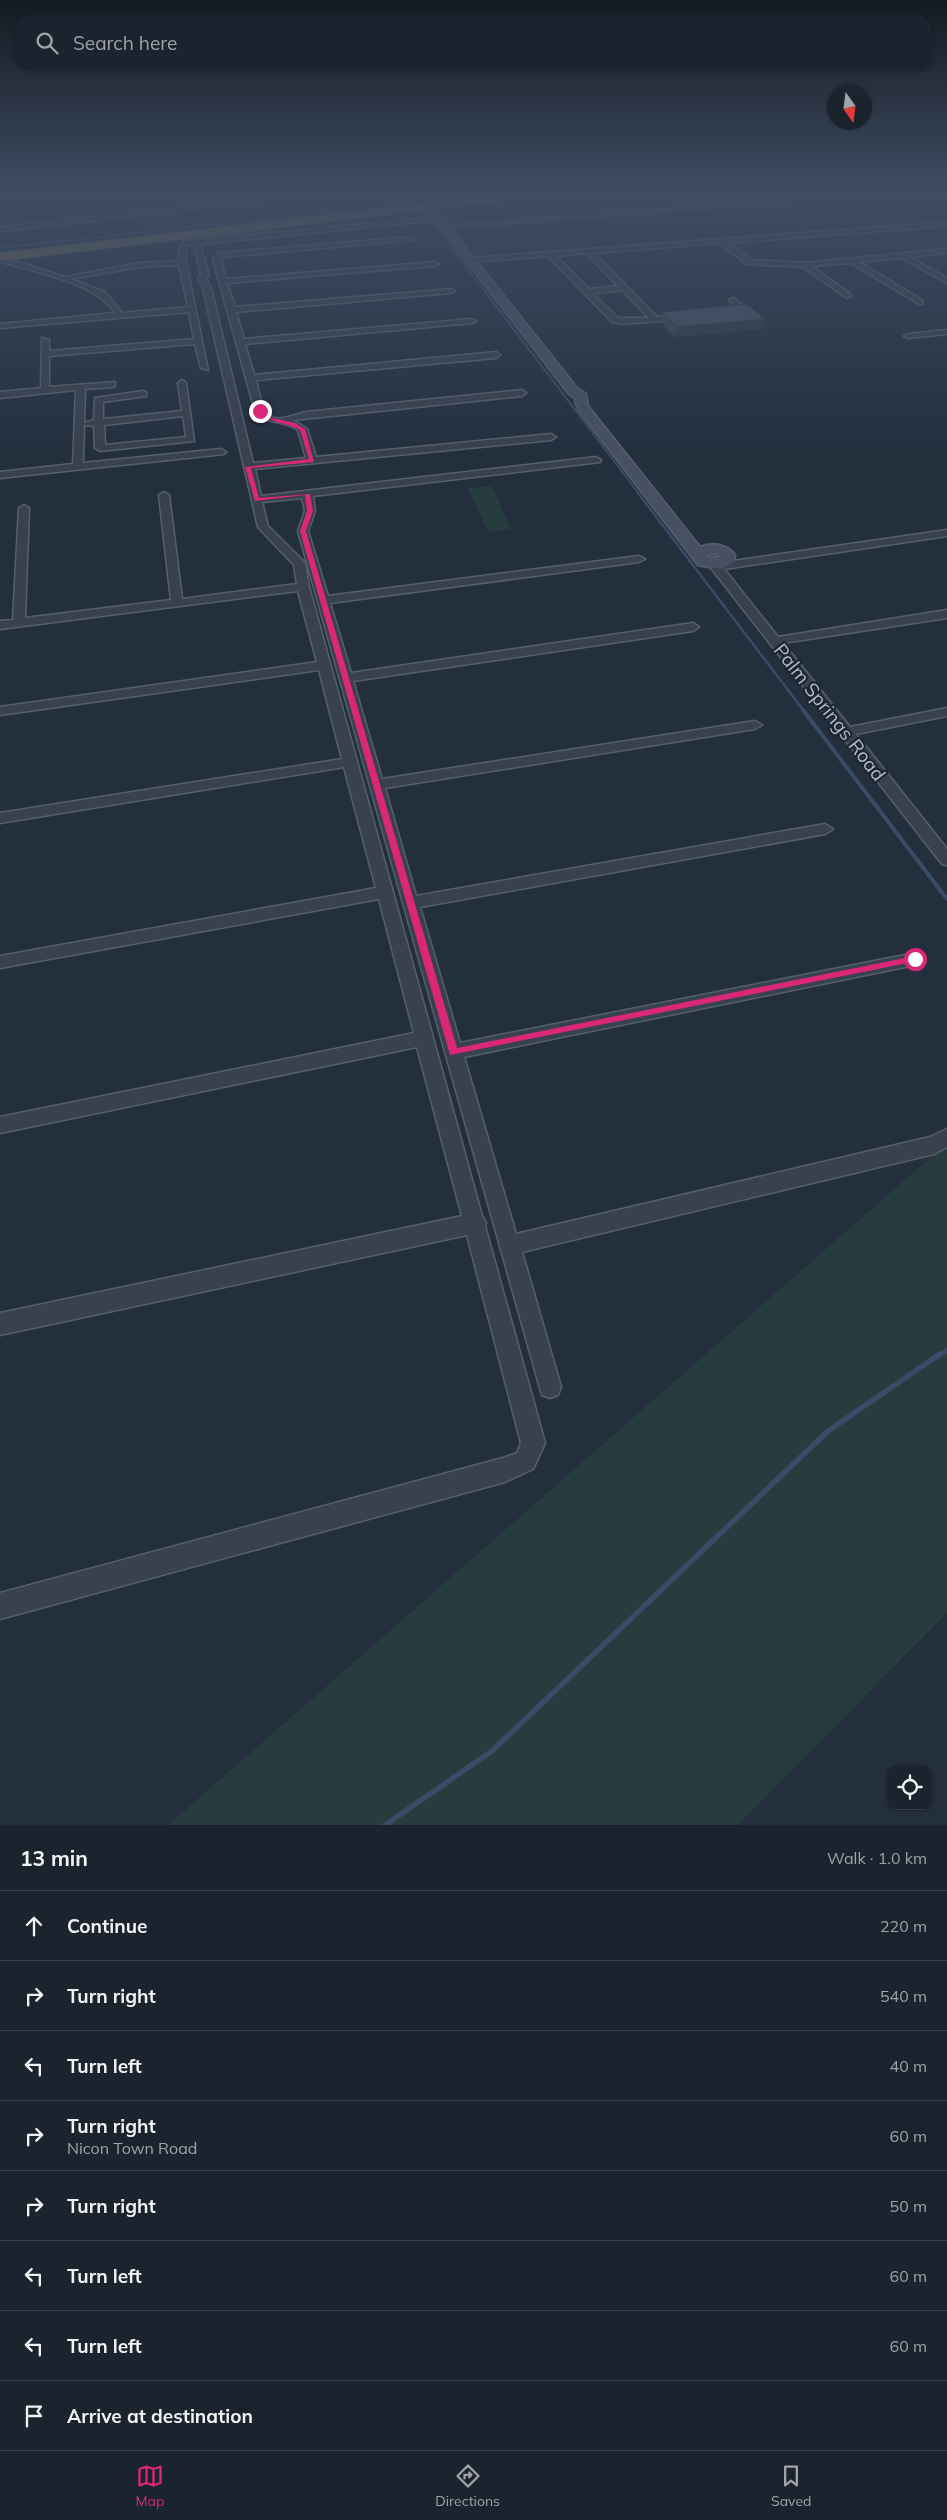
<!DOCTYPE html>
<html lang="en">
<head>
<meta charset="utf-8">
<style>
  :root { --surface:#1b232e; --page:#242b36; --text:#f1f3f6; --muted:#a0a4aa; --line:#39404a; --accent:#db2777 }
  body { margin:0; font-family:Mulish,sans-serif; background:var(--page); color:var(--text) }
  .controls { position:absolute; right:15px; bottom:15px; display:grid; overflow:hidden; border-radius:10px; box-shadow:0 1px 4px #0004 }
  .controls button { width:45px; height:45px; display:grid; place-items:center; padding:0; border:0; border-bottom:1px solid var(--line); background:var(--surface); color:var(--text); font:25px sans-serif }
  .compass { position:absolute; left:827px; top:85px; width:45px; height:45px; border-radius:50%; background:var(--surface); box-shadow:0 1px 4px #0004; rotate:166deg }
  .stop { position:absolute; width:15px; height:15px; margin:-11px; border:4px solid #db2777; border-radius:50%; background:#fff }
  .stop.end { background:#db2777; border-color:#fff; box-shadow:0 1px 5px #0008 }
  .list { margin:0; padding:0; list-style:none }
  h2 { display:flex; justify-content:space-between; align-items:center; height:65px; margin:0; padding:0 20px; font-size:21px }
  h2 small { font-size:16px; font-weight:400; color:var(--muted) }
  .list li { display:grid; grid-template-columns:32px 1fr auto; gap:15px; align-items:center; box-sizing:border-box; height:70px; padding:0 20px; border-top:1px solid var(--line) }
  .list b { display:block; font-size:19px; white-space:nowrap }
  .list p { margin:0; font-size:16px; white-space:nowrap; color:var(--muted) }
  .list em { font-size:16px; font-style:normal; color:var(--muted) }
  .icon { flex:none; width:28px; height:28px; fill:none; stroke:currentColor; stroke-width:2; stroke-linecap:round; stroke-linejoin:round }
  .map { position:relative; flex:none; width:947px; height:1825px; overflow:hidden }
  .search { position:absolute; background:var(--surface); box-shadow:0 1px 4px #0004; left:15px; right:15px; top:15px; height:55px; display:flex; align-items:center; gap:12px; box-sizing:border-box; padding:0 18px; border-radius:15px; color:var(--muted); font-size:19px }
  .sheet { height:625px; background:var(--surface) }
  nav { display:flex; justify-content:space-around; align-items:center; box-sizing:border-box; height:70px; border-top:1px solid var(--line); background:var(--surface); font-size:14px; color:var(--muted) }
  nav a { display:grid; justify-items:center; gap:2px }
  nav .on { color:var(--accent) }
  .map>svg:first-child { display:block }
</style>
</head>
<body>
<div class="map">
<svg width="947" height="1825" viewBox="0 0 947 1825">
  <rect width="100%" height="100%" fill="#242f3e"/>
  <path fill="#263c3f" d="M492 486 511 529 488 532 468 488Z
    M947 1143V1613L738 1825H168Z"/>
  <g fill="none" stroke-linecap="round" stroke-linejoin="round">
    <path stroke="#394c67" stroke-width="2" d="M427 199 464 195
      M445 208 555 195
      M420 212H424L436 227 639 494
      M287 216 415 201
      M230 234 410 212
      M164 241 178 240
      M138 244 155 243
      M0 248 264 219
      M23 258 65 253"/>
    <path stroke="#394c67" stroke-width="2.5" d="M638 493 804 711"/>
    <path stroke="#394c67" stroke-width="4" d="M803 710 947 899"/>
    <path stroke="#394c67" stroke-width="4.5" d="M939 1356 947 1350"/>
    <path stroke="#394c67" stroke-width="5.5" d="M385 1825 492 1751 828 1431 940 1354"/>
    <g stroke="#565f6c" stroke-width="3">
      <path id="street" d="M297 195H320L0 231V227Z
        M847 195H880L444 228 441 226Z
        M439 217 437 220 202 244 200 246 209 275 206 278 211 288 253 463 306 458 298 430C284 420 267 425 255 411L213 259 219 253 411 237 413 240 222 257 221 259 226 279 435 262 439 264 435 266 227 283 235 307 451 289 455 291 451 293 236 312 244 339 472 319 476 321 472 323 245 344 254 375 496 352 500 355 496 358 256 380C259 393 263 423 283 418 290 417 298 414 306 412L522 390 526 393 522 396 293 420 307 429 316 457 551 434 556 437 551 440 255 469 261 496 596 457 601 460 600 462 313 496 315 511 308 531 328 596 639 556 645 559 639 562 330 603 351 673 693 623 699 627 693 631 353 681 382 779 755 721 762 725 755 729 385 788 416 896 825 824 833 829 825 834 420 907 460 1043 915 953 921 954 923 959 921 964 915 965 464 1057 516 1234 930 1137 947 1129V1147L934 1154 522 1252 561 1387 558 1395 550 1398 542 1395 298 531 305 511 302 498 262 502 268 526 305 563 309 587 482 1216 486 1223 485 1226 545 1443 533 1469 505 1482 0 1619V1593L503 1458 517 1453 521 1443 467 1235 0 1335V1313L462 1216 417 1047 0 1133V1117L414 1033 379 899 0 968V956L376 888 344 767 0 823V813L342 759 319 670 0 715V707L317 662 298 591 0 629V621L13 620 19 508 24 505 29 508 25 618 171 600 159 495 164 492 169 495 182 599 297 584 294 565 258 527 203 288 198 277 201 274 194 244 186 246V263L208 370 201 368 195 344 49 356V387L115 382V386L112 387 85 389 84 423 94 420 95 398 143 391 146 392V396L103 402V419L182 411 178 383 182 380 186 383 194 441 100 451 95 448 94 426 84 425 83 463 221 449 226 452 224 454 0 478V472L73 464 76 390 0 398V392L41 388 42 338 49 340V351L194 339 189 312 0 328V324L115 313C95 282 37 273 2 262L0 256 6 255 8 259 65 277 139 263 179 261 180 245 186 241ZM179 265 188 307 122 313 105 292 71 279 139 267ZM183 416 186 437 105 445 104 425Z
        M947 222V226L727 243 752 260 805 263 947 249V253L910 257 947 278V283L901 258 859 262 922 300V304H919L851 263 812 266 850 294 851 296 847 298 803 267 747 264 719 243 594 253 657 317 682 315 686 317 682 319 622 324 612 322 548 256 470 262 466 260 470 258ZM586 253 618 286 589 289 556 256ZM622 290 649 318H618L593 294Z
        M733 298 746 308V312L726 314V310L737 308 729 300Z
        M947 330V334L908 338 904 336 908 334Z
        M947 530V536L724 569 778 637 947 610V618L783 643 850 727 947 708V716L856 734 947 849V865L942 864 708 564 714 561 719 563Z"/>
    </g>
    <g stroke="#565f6c" stroke-width="3">
      <path id="secondary" d="M421 206 436 210 577 388 586 394 588 406 700 547C712 542 727 544 735 555L734 562 720 569 698 565 578 409 575 401 576 399 569 394 430 214C420 211 404 216 397 210L401 207ZM710 554H717L720 557 709 558 707 556Z"/>
    </g>
    <g stroke="#434c59" stroke-width="2">
      <path id="highway" d="M495 195H529L524 198 0 261V253Z"/>
    </g>
    <use href="#street" fill="#38414e" fill-rule="evenodd"/>
    <use href="#secondary" fill="#465061" fill-rule="evenodd"/>
    <use href="#highway" fill="#746855" fill-rule="evenodd"/>
  </g>
  <path fill="#3b4654" d="M662 312 765 319 763 329 675 337 661 322Z"/>
  <path fill="#303945" d="M765 319 763 329 675 337 677 327Z"/>
  <path fill="#455162" stroke="#303945" d="M747 304 765 319 677 327 662 312Z"/>
  <linearGradient id="sky" x2="0" y2="1"><stop stop-color="#141a22"/><stop offset="0.43" stop-color="#3f4d63"/><stop offset="1" stop-color="#3f4d63" stop-opacity="0"/></linearGradient>
  <rect width="947" height="451" fill="url(#sky)"/>
  <path fill="#db2777" d="M259 410 272 418 295 423 305 429 314 462 251 468 259 498 310 494 313 511 306 531 457 1048 915 956 919 959 918 961 450 1055 300 531 307 511 305 495 255 501 245 467 309 459 300 430C287 422 265 423 259 410Z"/>
  <g text-anchor="middle" dominant-baseline="central" stroke-width="4.5" stroke-linejoin="round" paint-order="stroke">
    <g font-size="19" fill="#b4bcc9" stroke="#1d2633">
      <text transform="translate(830 712) rotate(52)">Palm Springs Road</text>
    </g>
  </g>
</svg>
<div class="controls">
<button><svg class="icon" aria-label="locate" viewBox="0 0 24 24"><circle cx="12" cy="12" r="6"/><path d="M12 2v4M12 18v4M2 12h4M18 12h4"/></svg></button>
</div>
<svg class="compass" viewBox="-18 -18 36 36"><path d="M0-13l5 13h-10z" fill="#e53935"/><path d="M0 13l5-13h-10z" fill="#a0a4aa"/></svg>
<div class="stop" style="left:915px;top:959px"></div>
<div class="stop end" style="left:260px;top:411px"></div>
<div class="search"><svg class="icon" aria-label="search" viewBox="0 0 24 24"><circle cx="10" cy="10" r="6"/><path d="M15 15l6 6"/></svg>Search here</div>
</div>
<section class="sheet">
<h2>13 min<small>Walk · 1.0 km</small></h2>
<ul class="list">
<li><svg class="icon" aria-label="ahead" viewBox="0 0 24 24"><path d="M12 20V5M6 11l6-6 6 6"/></svg><div><b>Continue</b></div><em>220 m</em></li>
<li><svg class="icon" aria-label="right" viewBox="0 0 24 24"><path d="M7 20v-9h11M14 6l5 5-5 5"/></svg><div><b>Turn right</b></div><em>540 m</em></li>
<li><svg class="icon" aria-label="left" viewBox="0 0 24 24"><path d="M17 20v-9H6M10 6l-5 5 5 5"/></svg><div><b>Turn left</b></div><em>40 m</em></li>
<li><svg class="icon" aria-label="right" viewBox="0 0 24 24"><path d="M7 20v-9h11M14 6l5 5-5 5"/></svg><div><b>Turn right</b><p>Nicon Town Road</p></div><em>60 m</em></li>
<li><svg class="icon" aria-label="right" viewBox="0 0 24 24"><path d="M7 20v-9h11M14 6l5 5-5 5"/></svg><div><b>Turn right</b></div><em>50 m</em></li>
<li><svg class="icon" aria-label="left" viewBox="0 0 24 24"><path d="M17 20v-9H6M10 6l-5 5 5 5"/></svg><div><b>Turn left</b></div><em>60 m</em></li>
<li><svg class="icon" aria-label="left" viewBox="0 0 24 24"><path d="M17 20v-9H6M10 6l-5 5 5 5"/></svg><div><b>Turn left</b></div><em>60 m</em></li>
<li><svg class="icon" aria-label="arrive" viewBox="0 0 24 24"><path d="M6 21V4h12l-3 4 3 4H6"/></svg><div><b>Arrive at destination</b></div></li>
</ul>
</section>
<nav>
<a class="on"><svg class="icon" aria-label="map" viewBox="0 0 24 24"><path d="M3 6l6-2 6 2 6-2v14l-6 2-6-2-6 2zM9 4v14M15 6v14"/></svg>Map</a>
<a><svg class="icon" aria-label="directions" viewBox="0 0 24 24"><path d="M12 3l9 9-9 9-9-9zM9 14v-3h6M13 9l2 2-2 2"/></svg>Directions</a>
<a><svg class="icon" aria-label="saved" viewBox="0 0 24 24"><path d="M7 4h10v16l-5-4-5 4z"/></svg>Saved</a>
</nav>
</body>
</html>
